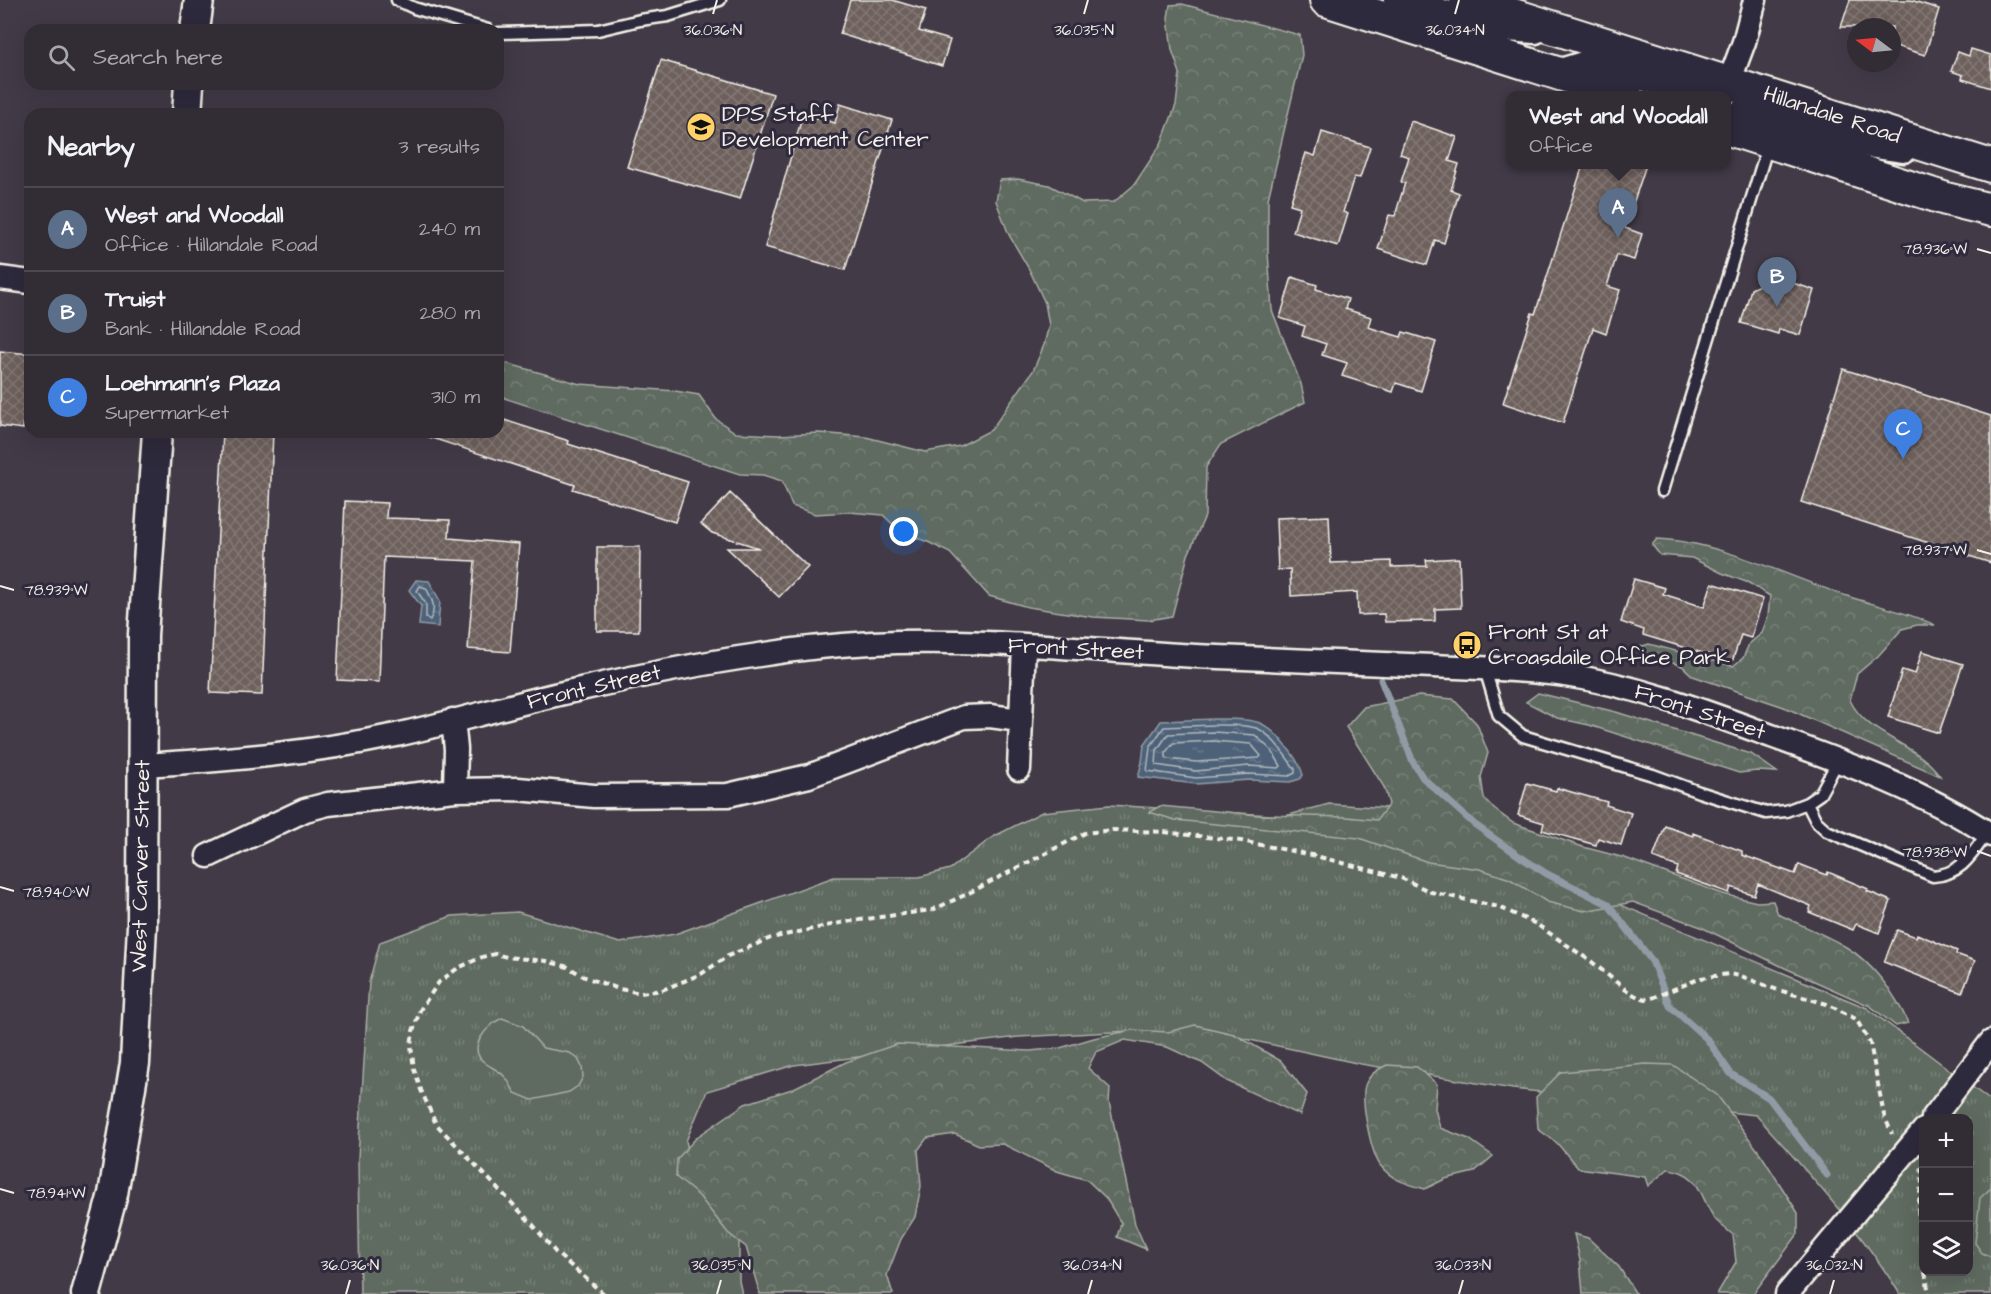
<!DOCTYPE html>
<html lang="en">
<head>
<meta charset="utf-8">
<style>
  :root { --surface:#322c35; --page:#3d3841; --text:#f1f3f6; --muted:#a8a7ad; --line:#4d4850; --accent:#8c9099 }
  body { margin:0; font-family:"Architects Daughter",sans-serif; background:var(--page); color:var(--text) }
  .controls { position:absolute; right:18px; bottom:18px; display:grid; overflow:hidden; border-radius:12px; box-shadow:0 6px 24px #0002 }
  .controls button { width:54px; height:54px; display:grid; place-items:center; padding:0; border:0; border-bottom:2px solid var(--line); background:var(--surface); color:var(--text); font:30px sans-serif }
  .compass { position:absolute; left:1847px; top:18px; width:54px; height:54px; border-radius:50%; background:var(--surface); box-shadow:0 6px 24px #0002; rotate:286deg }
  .you { position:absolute; left:904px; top:532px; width:21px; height:21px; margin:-15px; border:4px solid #fff; border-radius:50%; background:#1a73e8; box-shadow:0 0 0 9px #1a73e833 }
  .badge { display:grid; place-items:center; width:39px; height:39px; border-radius:50%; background:var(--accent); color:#fff; font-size:20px; font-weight:700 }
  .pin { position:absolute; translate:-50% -50px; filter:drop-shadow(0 2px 3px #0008) }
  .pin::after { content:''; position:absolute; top:32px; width:21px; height:18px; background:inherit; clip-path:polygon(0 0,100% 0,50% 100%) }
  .popup { position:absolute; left:1506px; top:91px; width:225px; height:78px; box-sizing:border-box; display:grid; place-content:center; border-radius:12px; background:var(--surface); filter:drop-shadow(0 2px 4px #0005); font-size:20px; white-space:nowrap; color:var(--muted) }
  .popup b { font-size:22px; color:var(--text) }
  .popup::after { content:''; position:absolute; left:50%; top:100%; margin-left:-12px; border:12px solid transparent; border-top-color:var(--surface) }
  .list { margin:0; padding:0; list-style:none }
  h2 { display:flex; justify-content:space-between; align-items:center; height:78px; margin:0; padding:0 24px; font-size:26px }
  h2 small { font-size:20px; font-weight:400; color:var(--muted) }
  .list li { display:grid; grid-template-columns:39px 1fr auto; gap:18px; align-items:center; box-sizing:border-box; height:84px; padding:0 24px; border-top:2px solid var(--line) }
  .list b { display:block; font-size:22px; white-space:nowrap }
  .list p { margin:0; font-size:20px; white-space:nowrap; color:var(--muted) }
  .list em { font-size:20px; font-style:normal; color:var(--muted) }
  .icon { flex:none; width:33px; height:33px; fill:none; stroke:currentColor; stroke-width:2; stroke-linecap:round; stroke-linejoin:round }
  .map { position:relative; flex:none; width:1991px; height:1294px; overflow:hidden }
  .search { position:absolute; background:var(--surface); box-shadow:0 6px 24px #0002; left:24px; top:24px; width:480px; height:66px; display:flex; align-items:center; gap:15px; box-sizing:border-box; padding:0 21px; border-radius:18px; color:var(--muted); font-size:22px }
  .panel { position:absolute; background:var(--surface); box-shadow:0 6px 24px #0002; left:24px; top:108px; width:480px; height:330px; border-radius:18px }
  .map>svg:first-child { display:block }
</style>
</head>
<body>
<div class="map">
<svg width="1991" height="1294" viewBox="0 0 1991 1294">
  <defs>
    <pattern id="grass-tufts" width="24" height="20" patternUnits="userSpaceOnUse" patternTransform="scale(1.5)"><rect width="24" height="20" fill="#5e6b60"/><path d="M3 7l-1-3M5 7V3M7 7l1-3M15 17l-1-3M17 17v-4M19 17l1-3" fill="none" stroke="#768177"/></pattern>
    <pattern id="forest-crowns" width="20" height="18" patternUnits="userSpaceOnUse" patternTransform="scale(1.5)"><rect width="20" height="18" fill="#5e6b60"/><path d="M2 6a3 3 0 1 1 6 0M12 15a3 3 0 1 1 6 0" fill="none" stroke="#768177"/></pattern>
    <pattern id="water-ripples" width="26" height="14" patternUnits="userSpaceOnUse" patternTransform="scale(1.5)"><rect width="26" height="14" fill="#4e6279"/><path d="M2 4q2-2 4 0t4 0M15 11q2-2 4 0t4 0" fill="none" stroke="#68798c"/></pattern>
    <pattern id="building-cross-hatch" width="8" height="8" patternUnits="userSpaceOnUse" patternTransform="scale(1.5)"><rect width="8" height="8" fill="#6e615d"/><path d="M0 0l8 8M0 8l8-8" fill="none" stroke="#837874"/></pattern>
  </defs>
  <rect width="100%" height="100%" fill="#423a47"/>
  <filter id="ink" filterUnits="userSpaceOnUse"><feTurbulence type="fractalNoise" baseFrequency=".0167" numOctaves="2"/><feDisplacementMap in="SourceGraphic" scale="12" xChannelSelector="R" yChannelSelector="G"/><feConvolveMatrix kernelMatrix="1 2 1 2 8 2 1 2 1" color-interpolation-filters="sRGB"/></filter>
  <g filter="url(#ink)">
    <path fill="url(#grass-tufts)" stroke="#a9aea4" stroke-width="1.5" fill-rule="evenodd" d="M1329 804 1389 808 1867 1008 1991 1101V1294H1900C1858 1227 1809 1174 1756 1115L1513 1089 1361 1064 1227 1035 1131 1031 1018 1037 794 1065 707 1091 686 1141 696 1181 739 1236V1281L742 1294H360L358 1158 369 982 380 942 452 916 518 912 620 943 675 934 834 877H919L950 869 993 837 1042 812 1109 805 1285 816ZM1924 1118H1968V1272H1924Z"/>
    <path fill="url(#forest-crowns)" stroke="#a9aea4" stroke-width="1.5" d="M1182 4 1300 35 1302 55 1268 199V252L1272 310 1301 384 1305 402 1221 444 1206 467 1205 516 1188 555 1172 616 1149 620 1093 617 1028 607 989 596 950 553 928 542 901 532 883 515 849 512 815 514 792 506 782 481 763 475 740 474 498 396V361L580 384 675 391 699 395 716 419 736 433 778 435 819 433 866 437 925 452 960 446 991 430 1033 371 1044 345 1049 325 1045 303 1029 269 1009 235 996 201 1000 180 1018 179 1049 185 1083 203 1114 202 1134 185 1161 144 1176 105 1180 73 1172 50 1168 18 1170 5Z
      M1657 539C1718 541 1789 577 1847 596 1877 606 1907 612 1935 625H1917L1902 629 1878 656 1857 674 1850 700C1867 737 1918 743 1940 776L1784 707 1693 676 1682 666 1632 649 1649 644 1733 666 1743 658 1749 644 1762 633 1768 616 1770 596 1749 583 1722 573 1692 558 1660 555 1652 545Z
      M1538 693 1616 712 1751 754 1777 772 1757 771 1739 773 1589 725 1557 718 1526 702Z
      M1419 696 1453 699 1477 724 1488 753 1481 777 1484 798 1494 809 1513 823 1583 847 1625 858 1723 894 1757 902 1773 901 1778 914C1800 925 1825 934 1846 947 1873 963 1896 995 1908 1023L1896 1026 1870 1006 1785 968 1701 927 1633 902 1584 911 1547 902 1510 879 1480 869 1428 862 1359 838 1175 820 1149 812 1160 806 1258 815 1347 817 1377 820 1389 804 1384 787 1346 727 1364 707Z
      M1195 1025 1234 1034 1281 1061 1307 1094 1300 1115 1227 1081 1202 1063 1167 1047 1125 1040 1096 1052 1088 1068 1110 1088 1109 1102 1135 1224 1146 1249 1117 1237 1121 1223 1106 1198 1087 1180 1057 1171 1003 1144 979 1145 955 1134 927 1138 918 1150 921 1186 915 1217 901 1239 887 1275 893 1294H760L746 1247 728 1233 699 1196 676 1177 677 1159 697 1137 745 1104 792 1089 846 1062 897 1044 1030 1051 1060 1048 1094 1038 1132 1030 1168 1032Z
      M1646 1064 1673 1065 1717 1095 1762 1156 1798 1213V1234L1753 1294H1717L1736 1262 1733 1235C1728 1230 1720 1225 1715 1219 1699 1197 1702 1173 1668 1169L1648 1186 1645 1177 1578 1168 1557 1143 1538 1129 1536 1097 1561 1072Z
      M1387 1065 1417 1067 1437 1084 1435 1109 1440 1128 1469 1139 1493 1156 1474 1172 1445 1179 1425 1189C1407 1184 1391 1180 1380 1165 1371 1152 1359 1097 1366 1083 1371 1073 1377 1070 1387 1065Z
      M1574 1234 1588 1238 1619 1267 1636 1294H1583L1580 1260Z"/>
    <path fill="#5e6b60" stroke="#a9aea4" stroke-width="1.5" d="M502 1018 523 1026 543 1048 570 1053 578 1059 582 1067 583 1077 578 1086 569 1092 532 1100 515 1093C512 1088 509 1081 505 1077 499 1070 492 1068 485 1063 465 1048 488 1025 502 1018Z
      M1991 1188V1257L1982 1253 1975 1243 1980 1198Z"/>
    <path fill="url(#water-ripples)" stroke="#909ba5" stroke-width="1.5" d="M416 580 429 581 440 601 438 627 419 625 421 606 409 590Z
      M1214 719C1228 719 1243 718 1257 722 1273 726 1299 759 1303 775L1300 779 1290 782 1249 780 1196 784 1138 777 1142 762 1144 745 1161 721Z"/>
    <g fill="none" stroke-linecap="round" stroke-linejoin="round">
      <path stroke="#b2b8bc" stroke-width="1.5" d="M420 586 426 588C432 599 437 608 430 620L426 618V604L417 591Z
        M1214 725C1227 725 1243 724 1256 728 1270 732 1286 757 1295 769V773L1289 776 1249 774 1196 778 1147 771 1150 747 1164 727Z
        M1214 732 1255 735 1272 751 1281 766 1279 768 1249 766 1196 771 1156 765 1157 750 1168 734Z
        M1213 741 1251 744 1261 756 1259 758 1196 762 1168 759 1166 757V752L1173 743Z"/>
      <path stroke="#909ba5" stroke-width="7" d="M1381 680 1413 762 1423 778 1474 824 1522 858 1547 874 1608 904 1652 961 1670 1006 1707 1039 1731 1074 1769 1098 1827 1175"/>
    </g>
    <path fill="url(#building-cross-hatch)" stroke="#f4f1e8" stroke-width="1.5" d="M850 0H892L926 10 919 31 950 40 942 66 840 34Z
      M1850 0H1911L1939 9 1925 55 1892 45V27H1841Z
      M1971 49 1991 55V88L1962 79 1963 75 1951 71 1958 52 1969 56Z
      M661 60 773 94 740 199 627 167Z
      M840 104 892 120 845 270 765 247 803 114 835 123Z
      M1411 121 1457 137 1449 161 1459 164 1451 190 1459 193 1444 243 1435 240 1427 265 1378 249 1389 215 1395 216 1405 183 1401 182 1409 157 1400 154Z
      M1322 132 1370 147 1360 178 1354 177 1343 212 1348 214 1338 246 1293 232 1300 207 1290 204 1306 153 1315 156Z
      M1583 165H1646L1625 228 1642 234 1634 260 1617 255 1607 286 1620 290 1606 333 1593 328 1563 423 1503 403 1532 313 1535 314Z
      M1292 277 1317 285 1316 289 1348 299 1345 309 1371 317 1368 327 1401 337 1403 332 1436 342 1421 391 1396 383 1393 392 1342 376 1347 363 1322 355 1326 344 1302 336 1305 326 1280 318Z
      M1775 277 1814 290 1800 335 1779 329 1778 334 1741 323 1751 289Z
      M0 351 30 354V376L23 429 0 426Z
      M1843 369 1991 416V563L1801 502Z
      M498 418 569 441 568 444 688 482 675 522 573 489 575 485 423 435 424 432H498Z
      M223 432H273L262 695 210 693Z
      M730 493 808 567 779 597 727 548H759L712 533 701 524Z
      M345 501 387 503 386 518 450 520 449 538 519 544 510 652 468 649 475 561 384 557 379 682 337 680Z
      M1329 516 1331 563 1391 561V567L1427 566 1426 560 1459 558 1461 608 1435 609V621L1385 622 1384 614 1358 615 1357 592 1291 596 1290 569 1278 570 1276 518Z
      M597 547H640L639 631H597Z
      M1634 579 1665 588 1663 594 1704 607 1712 583 1763 599 1751 638 1741 635 1732 662 1643 635 1644 630 1621 622Z
      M1922 651 1963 664 1939 733 1888 717 1902 670 1915 674Z
      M1527 783 1556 791 1557 788 1607 802 1606 805 1631 813 1621 845 1598 838 1596 845 1542 830 1544 823 1518 815Z
      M1665 826 1693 836V833L1742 851V855L1795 874 1799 864 1827 875 1828 872 1868 889 1867 891 1891 901 1879 933 1856 924 1853 930 1809 912 1811 906 1758 884 1754 895 1731 887 1729 893 1676 874 1678 867 1653 858Z
      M1897 930 1916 937 1917 934 1957 951 1956 954 1975 961 1962 993 1884 962Z"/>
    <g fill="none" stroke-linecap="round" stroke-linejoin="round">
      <g stroke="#f4f1e8" stroke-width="15">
        <path id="service" d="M397 0 414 8 488 30
          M498 33 598 30 640 20 668 16 720 0
          M1662 491 1768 145
          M1485 669 1499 716 1523 736 1653 775 1699 792 1766 813 1786 811 1807 803 1820 794 1838 761
          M1807 803 1816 821 1827 831 1933 876C1962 874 1972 854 1988 832"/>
      </g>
      <g stroke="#f4f1e8" stroke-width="27">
        <path id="minor" d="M1729 82 1744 42 1755 0
          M0 278 30 282
          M453 720 456 749 455 790
          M142 765C228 760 312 753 396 735 455 722 513 704 572 691 633 677 696 664 759 655 796 649 834 645 872 643 979 638 1088 650 1195 656 1274 660 1353 663 1433 666 1476 668 1522 669 1565 675 1634 685 1701 710 1766 734 1843 762 1922 790 1991 835
          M1019 769 1024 645
          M208 856 305 810 328 804 455 790 518 789 594 796 728 795 809 776 964 717 990 716 1020 720
          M1933 1118 1991 1042
          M1787 1294 1924 1130"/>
      </g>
      <g stroke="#f4f1e8" stroke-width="33">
        <path id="tertiary" d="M1398 0 1459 19 1493 26 1535 29
          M195 30 199 0
          M1558 74 1584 66 1616 68 1705 95H1716L1729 82
          M187 114 189 84
          M1726 121 1742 114 1753 113 1832 138 1903 148
          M86 1294 113 1194 135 1063 142 926 143 635 157 432"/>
      </g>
      <g stroke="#f4f1e8" stroke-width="36">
        <path id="secondary" d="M1326 0 1626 95
          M1466 0 1991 166
          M1726 128 1946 199 1991 210"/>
      </g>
      <path stroke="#f4f1e8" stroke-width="4" stroke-dasharray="6 4.5" stroke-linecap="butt" d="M1921 1167C1924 1179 1920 1188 1919 1201 1917 1222 1921 1244 1924 1265
        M1925 1272 1929 1294
        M604 1294 556 1253 534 1226 436 1124 421 1090 414 1069 411 1046 413 1031 420 1010 439 982 458 968 482 957 495 954 507 957 546 961 568 967 585 977 619 989 641 993 662 990 701 974 728 956 771 938 845 922 932 910 965 895 1085 833 1112 830 1164 832 1241 841 1312 855 1401 878 1431 892 1499 907 1536 924 1592 962 1626 990 1638 997 1646 999 1655 997 1701 978 1729 974 1741 976 1775 989 1827 1004 1856 1019 1870 1043 1884 1115 1892 1134"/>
      <use href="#service" stroke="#2f2a3d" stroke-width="10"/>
      <use href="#minor" stroke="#2f2a3d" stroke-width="22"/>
      <use href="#tertiary" stroke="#2f2a3d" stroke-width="28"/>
      <use href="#secondary" stroke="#2f2a3d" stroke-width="32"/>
    </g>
  </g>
  <path fill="none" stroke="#f4f1e8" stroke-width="2" d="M713 14 717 0M1084 14 1088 0M1455 14 1459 0M1977 249 1991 253M1977 550 1991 554M0 586 14 590M1977 851 1991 856M0 887 14 891M0 1189 14 1193M346 1294 350 1280M717 1294 721 1280M1088 1294 1092 1280M1459 1294 1463 1280M1830 1294 1834 1280"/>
  <defs>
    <g id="school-disc" transform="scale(1.5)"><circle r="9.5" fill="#ffd166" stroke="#2f2a3d"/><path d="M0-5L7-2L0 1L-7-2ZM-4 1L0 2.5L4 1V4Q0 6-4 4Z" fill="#111"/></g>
    <g id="bus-disc" transform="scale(1.5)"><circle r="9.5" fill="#ffd166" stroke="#2f2a3d"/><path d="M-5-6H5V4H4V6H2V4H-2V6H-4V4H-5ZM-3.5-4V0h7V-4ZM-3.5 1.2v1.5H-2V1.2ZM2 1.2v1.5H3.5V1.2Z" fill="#111"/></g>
  </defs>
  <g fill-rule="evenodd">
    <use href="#school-disc" x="701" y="127"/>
    <use href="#bus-disc" x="1467" y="645"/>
  </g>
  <g text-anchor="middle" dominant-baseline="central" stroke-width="6" stroke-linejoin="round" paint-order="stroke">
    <g font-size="22" fill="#f4f1e8" stroke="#2f2a3d" text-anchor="start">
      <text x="722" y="114">DPS Staff<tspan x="722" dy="25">Development Center</tspan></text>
      <text x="1488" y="632">Front St at<tspan x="1488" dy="25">Croasdaile Office Park</tspan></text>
    </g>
    <g font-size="22" fill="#f4f1e8" stroke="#2f2a3d">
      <text transform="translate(1832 115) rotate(18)">Hillandale Road</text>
      <text transform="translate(1076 649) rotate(3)">Front Street</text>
      <text transform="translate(594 687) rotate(-13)">Front Street</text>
      <text transform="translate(1700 712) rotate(18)">Front Street</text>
      <text transform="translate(141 866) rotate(-89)">West Carver Street</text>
    </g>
  </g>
  <g font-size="15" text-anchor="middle" fill="#f4f1e8" stroke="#2f2a3d" stroke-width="6" stroke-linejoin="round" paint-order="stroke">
    <text x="713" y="35">36.036°N</text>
    <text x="1084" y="35">36.035°N</text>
    <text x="1455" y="35">36.034°N</text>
    <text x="1935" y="254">78.936°W</text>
    <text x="1935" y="555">78.937°W</text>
    <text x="56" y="595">78.939°W</text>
    <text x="1935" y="857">78.938°W</text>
    <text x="56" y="897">78.940°W</text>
    <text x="56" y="1198">78.941°W</text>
    <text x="350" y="1270">36.036°N</text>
    <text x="721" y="1270">36.035°N</text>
    <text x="1092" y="1270">36.034°N</text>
    <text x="1463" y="1270">36.033°N</text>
    <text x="1834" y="1270">36.032°N</text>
  </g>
</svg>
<div class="controls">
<button>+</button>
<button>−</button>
<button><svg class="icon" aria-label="layers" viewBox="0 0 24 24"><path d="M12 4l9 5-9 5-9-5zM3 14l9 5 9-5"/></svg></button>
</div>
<svg class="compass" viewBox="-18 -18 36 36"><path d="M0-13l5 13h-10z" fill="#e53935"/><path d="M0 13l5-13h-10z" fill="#a8a7ad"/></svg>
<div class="you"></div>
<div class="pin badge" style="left:1618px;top:238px;background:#5c6f8a">A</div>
<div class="popup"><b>West and Woodall</b>Office</div>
<div class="pin badge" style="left:1777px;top:307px;background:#5c6f8a">B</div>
<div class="pin badge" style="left:1903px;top:459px;background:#3f7fe0">C</div>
<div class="search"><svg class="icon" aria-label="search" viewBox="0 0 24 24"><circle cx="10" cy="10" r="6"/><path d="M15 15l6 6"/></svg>Search here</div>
<section class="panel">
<h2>Nearby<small>3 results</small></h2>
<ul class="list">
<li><span class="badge" style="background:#5c6f8a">A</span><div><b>West and Woodall</b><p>Office · Hillandale Road</p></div><em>240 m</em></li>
<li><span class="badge" style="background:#5c6f8a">B</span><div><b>Truist</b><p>Bank · Hillandale Road</p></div><em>280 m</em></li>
<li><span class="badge" style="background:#3f7fe0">C</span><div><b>Loehmann's Plaza</b><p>Supermarket</p></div><em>310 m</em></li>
</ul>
</section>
</div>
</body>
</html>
